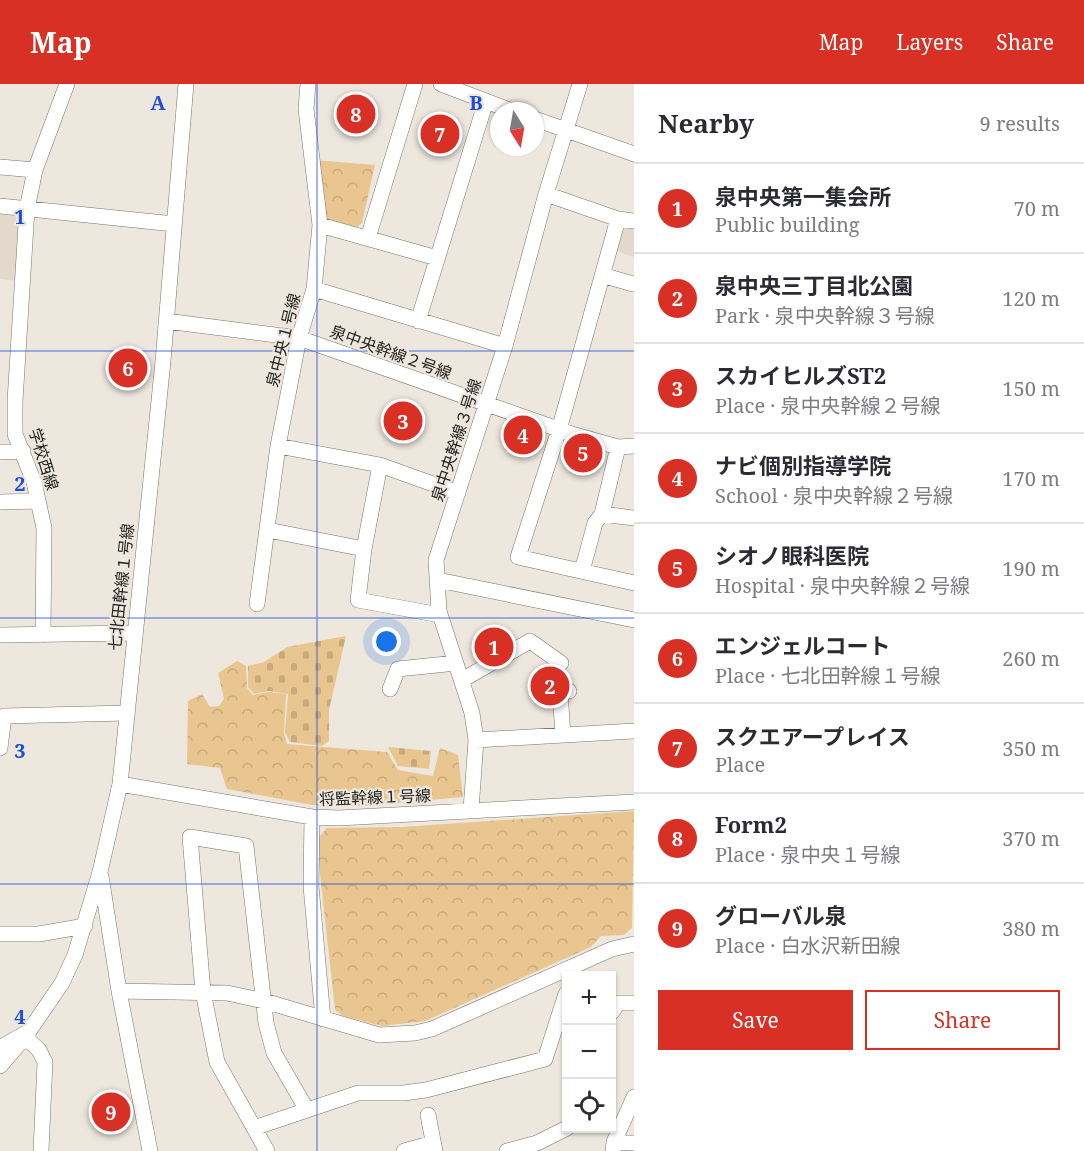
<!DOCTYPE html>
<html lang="en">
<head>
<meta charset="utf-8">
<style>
  :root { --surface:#fff; --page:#f7f7f7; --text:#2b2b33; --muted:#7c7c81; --line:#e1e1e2; --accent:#d93025 }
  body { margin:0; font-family:"Noto Serif","Noto Sans JP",serif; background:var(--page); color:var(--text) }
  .controls { position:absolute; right:18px; bottom:18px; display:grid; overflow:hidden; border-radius:0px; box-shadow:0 2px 4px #0004 }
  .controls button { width:54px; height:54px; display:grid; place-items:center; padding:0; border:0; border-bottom:2px solid var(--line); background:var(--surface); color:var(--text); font:30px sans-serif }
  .compass { position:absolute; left:490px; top:18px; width:54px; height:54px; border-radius:50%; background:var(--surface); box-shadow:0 2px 4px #0004; rotate:169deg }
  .you { position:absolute; left:387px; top:558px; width:21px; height:21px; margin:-15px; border:4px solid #fff; border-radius:50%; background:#1a73e8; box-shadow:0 0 0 9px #1a73e833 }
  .badge { display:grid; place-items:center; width:39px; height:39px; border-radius:50%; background:var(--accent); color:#fff; font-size:20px; font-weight:700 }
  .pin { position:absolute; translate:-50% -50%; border:3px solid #fff; box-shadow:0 2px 6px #0006 }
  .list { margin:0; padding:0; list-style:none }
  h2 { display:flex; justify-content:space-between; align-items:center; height:78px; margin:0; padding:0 24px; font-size:26px }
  h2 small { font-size:20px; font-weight:400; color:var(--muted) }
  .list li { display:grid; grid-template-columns:39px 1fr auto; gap:18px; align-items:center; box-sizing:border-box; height:90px; padding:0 24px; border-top:2px solid var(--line) }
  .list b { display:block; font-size:22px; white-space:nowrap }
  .list p { margin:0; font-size:20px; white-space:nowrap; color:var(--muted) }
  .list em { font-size:20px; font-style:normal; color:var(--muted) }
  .actions { display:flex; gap:12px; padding:18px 24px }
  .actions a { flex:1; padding:14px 0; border:2px solid var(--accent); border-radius:0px; text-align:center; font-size:21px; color:var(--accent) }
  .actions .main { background:var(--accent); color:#fff }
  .icon { flex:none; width:33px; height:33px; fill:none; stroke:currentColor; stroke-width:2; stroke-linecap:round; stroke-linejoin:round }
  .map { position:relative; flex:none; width:634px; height:1067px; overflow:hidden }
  header { display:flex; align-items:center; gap:36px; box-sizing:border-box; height:84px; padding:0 30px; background:var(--accent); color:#fff }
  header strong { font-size:28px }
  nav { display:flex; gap:33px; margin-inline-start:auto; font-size:21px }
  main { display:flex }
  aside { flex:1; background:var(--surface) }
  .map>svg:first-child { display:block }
</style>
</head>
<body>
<header>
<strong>Map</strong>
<nav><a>Map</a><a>Layers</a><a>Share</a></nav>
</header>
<main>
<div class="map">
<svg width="634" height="1067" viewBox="0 0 634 1067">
  <defs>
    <pattern id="forest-crowns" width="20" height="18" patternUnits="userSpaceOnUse" patternTransform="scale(1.5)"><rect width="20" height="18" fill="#e9c68f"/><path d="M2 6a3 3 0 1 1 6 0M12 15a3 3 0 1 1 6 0" fill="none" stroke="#c8aa7b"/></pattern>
    <pattern id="cemetery-stones" width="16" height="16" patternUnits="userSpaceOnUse" patternTransform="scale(1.5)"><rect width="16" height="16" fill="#e9c68f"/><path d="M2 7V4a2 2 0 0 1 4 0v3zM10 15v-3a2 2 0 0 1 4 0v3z" fill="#c8aa7b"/></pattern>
  </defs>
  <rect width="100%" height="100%" fill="#ede7de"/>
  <path fill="#e3d9ca" d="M0 126 22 128 18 197 0 195Z
    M625 140 634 141V173L615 167Z"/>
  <path fill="url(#forest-crowns)" d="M315 76 375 81 362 139 357 143 322 134Z
    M237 577 246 582 247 604 253 611 269 608 286 610 284 649 287 660 387 668 398 686 433 692 440 664 458 671 463 713 363 722 312 721 227 705 220 684 187 680 188 617 202 610 210 623 219 622 224 615 218 589Z
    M634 727 632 844 624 851 601 852 591 863 425 937 382 942 343 932 335 926 318 772 319 753 327 744 402 743Z"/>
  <path fill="url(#cemetery-stones)" d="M346 552 329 626V657L322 662 290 658 285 649 288 610 269 607 254 610 248 603V582L264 578 287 563Z
    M388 663 431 667 429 685 398 682Z"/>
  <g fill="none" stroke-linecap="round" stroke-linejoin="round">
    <g stroke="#79746c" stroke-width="16">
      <path id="minor" d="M441 0 512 27
        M535 35 634 70
        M0 83 35 86
        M546 110 618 135 634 137
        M0 122 174 140
        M618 135 559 346 518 473 634 499
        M320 141 437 174
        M368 154 415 0
        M602 191 633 200
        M314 205 505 262
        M166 237 299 254 575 351 618 363 634 362
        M418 237 486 17
        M278 362 380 381
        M618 363 602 430 634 434
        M0 368 23 367
        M0 418 38 417
        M268 446 364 465
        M582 487 595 439 602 430
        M438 496 634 536
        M257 520 278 362 299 254 314 205 320 141 306 25 308 0
        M440 531 358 516 364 465 380 381 458 409
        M0 551 135 549
        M43 551 44 444 34 398 15 350V317L27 125 35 86 67 0
        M462 596 530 557 561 579
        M390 605 398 585 456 579
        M563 651 560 608 569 607
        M476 656 634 647
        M0 664 4 632 127 629
        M120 700 312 733 339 734 634 718
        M471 726 476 656 472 629 439 527 436 476 505 262 546 110 580 0
        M312 733 311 802 323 935
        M101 792 119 907 150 1067
        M0 850H39L85 842
        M119 907 227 909 264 917 379 951 415 949 432 945 612 865 634 860
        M612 928 618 919H634
        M25 953 39 966 45 978 41 1067
        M0 982 25 953 62 899 75 871 100 788 120 700 163 277 186 0
        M428 1031 435 1067
        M254 1044 358 1009H404L426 1006 545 975 566 910
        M614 1058 634 1059
        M267 1067 217 978 203 908 190 753 246 762 266 939 274 969 307 1026
        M404 1067 433 1059
        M507 1067 537 1059 567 1044
        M613 1067 614 1058 634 1013"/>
    </g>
    <g stroke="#79746c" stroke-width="22">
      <path id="highway" d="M0 967 25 953"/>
    </g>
    <use href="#minor" stroke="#fff" stroke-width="15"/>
    <use href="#highway" stroke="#fff" stroke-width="21"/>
  </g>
  <path fill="none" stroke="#1d4ed8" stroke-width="1.5" stroke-opacity="0.55" d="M317 0V1067M0 267H634M0 534H634M0 800H634"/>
  <g text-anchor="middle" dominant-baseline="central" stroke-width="4.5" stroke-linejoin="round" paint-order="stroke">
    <g font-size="16" fill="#24221e" stroke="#ede7de">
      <text transform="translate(283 256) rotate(-76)">泉中央１号線</text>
      <text transform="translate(391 268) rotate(20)">泉中央幹線２号線</text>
      <text transform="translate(456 356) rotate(-72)">泉中央幹線３号線</text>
      <text transform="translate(44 375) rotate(73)">学校西線</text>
      <text transform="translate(121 503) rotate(-84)">七北田幹線１号線</text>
      <text transform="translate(375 713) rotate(-2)">将監幹線１号線</text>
    </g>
  </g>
  <g font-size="20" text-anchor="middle" font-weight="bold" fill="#1d4ed8" stroke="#ede7de" stroke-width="4.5" stroke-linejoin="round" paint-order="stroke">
    <text x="158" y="26">A</text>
    <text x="476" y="26">B</text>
    <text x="20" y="140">1</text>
    <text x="20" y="407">2</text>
    <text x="20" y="674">3</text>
    <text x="20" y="940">4</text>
  </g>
</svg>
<div class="controls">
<button>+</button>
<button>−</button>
<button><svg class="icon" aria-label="locate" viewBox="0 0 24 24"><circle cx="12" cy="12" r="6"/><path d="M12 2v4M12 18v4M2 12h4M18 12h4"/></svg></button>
</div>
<svg class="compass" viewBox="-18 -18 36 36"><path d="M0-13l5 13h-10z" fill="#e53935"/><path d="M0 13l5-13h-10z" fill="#7c7c81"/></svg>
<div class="you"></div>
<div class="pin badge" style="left:494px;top:563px">1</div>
<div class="pin badge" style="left:550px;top:602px">2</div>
<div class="pin badge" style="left:403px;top:337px">3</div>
<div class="pin badge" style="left:523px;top:351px">4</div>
<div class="pin badge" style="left:583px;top:369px">5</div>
<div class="pin badge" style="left:128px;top:284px">6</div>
<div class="pin badge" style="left:440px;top:50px">7</div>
<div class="pin badge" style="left:356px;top:30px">8</div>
<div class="pin badge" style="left:111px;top:1028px">9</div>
</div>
<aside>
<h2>Nearby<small>9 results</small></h2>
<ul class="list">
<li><span class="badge">1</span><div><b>泉中央第一集会所</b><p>Public building</p></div><em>70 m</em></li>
<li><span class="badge">2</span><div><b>泉中央三丁目北公園</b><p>Park · 泉中央幹線３号線</p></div><em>120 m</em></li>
<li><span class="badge">3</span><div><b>スカイヒルズST2</b><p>Place · 泉中央幹線２号線</p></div><em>150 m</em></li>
<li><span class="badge">4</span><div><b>ナビ個別指導学院</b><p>School · 泉中央幹線２号線</p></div><em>170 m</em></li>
<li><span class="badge">5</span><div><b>シオノ眼科医院</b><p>Hospital · 泉中央幹線２号線</p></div><em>190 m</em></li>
<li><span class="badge">6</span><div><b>エンジェルコート</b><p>Place · 七北田幹線１号線</p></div><em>260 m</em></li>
<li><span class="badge">7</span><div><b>スクエアープレイス</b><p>Place</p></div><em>350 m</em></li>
<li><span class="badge">8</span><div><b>Form2</b><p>Place · 泉中央１号線</p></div><em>370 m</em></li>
<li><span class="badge">9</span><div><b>グローバル泉</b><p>Place · 白水沢新田線</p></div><em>380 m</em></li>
</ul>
<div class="actions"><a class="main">Save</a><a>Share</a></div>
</aside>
</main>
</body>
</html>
